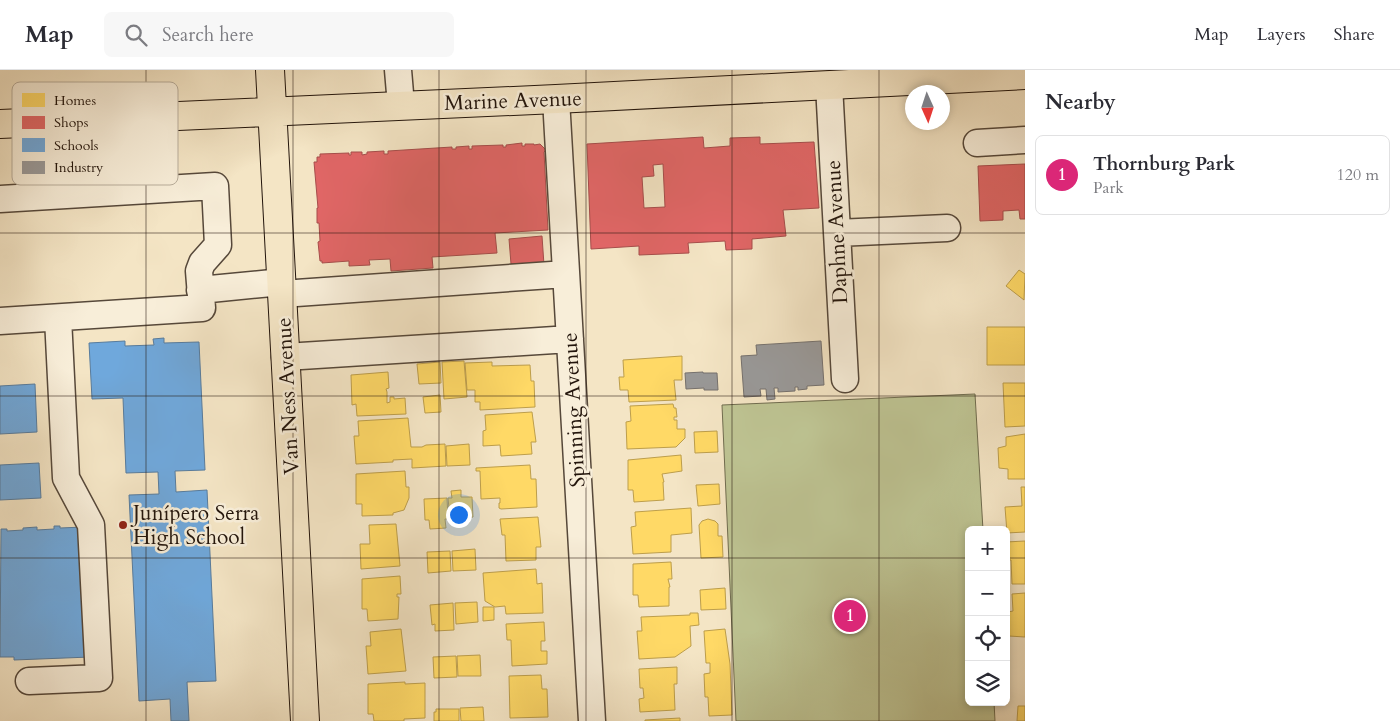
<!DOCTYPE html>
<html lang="en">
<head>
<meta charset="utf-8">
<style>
  :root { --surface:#fff; --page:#f7f7f7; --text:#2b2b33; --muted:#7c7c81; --line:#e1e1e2; --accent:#db2777 }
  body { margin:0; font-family:Cardo,serif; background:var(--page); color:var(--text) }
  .controls { position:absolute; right:15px; bottom:15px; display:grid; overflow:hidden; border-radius:8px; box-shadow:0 2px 8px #0003 }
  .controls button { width:45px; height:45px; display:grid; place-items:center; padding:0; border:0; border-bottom:1px solid var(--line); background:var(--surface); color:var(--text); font:25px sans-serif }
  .compass { position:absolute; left:905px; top:15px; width:45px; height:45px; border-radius:50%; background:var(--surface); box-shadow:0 2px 8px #0003; rotate:177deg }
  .you { position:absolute; left:458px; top:444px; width:18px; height:18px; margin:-12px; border:4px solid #fff; border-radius:50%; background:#1a73e8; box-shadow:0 0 0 8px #1a73e833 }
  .badge { display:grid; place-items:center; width:32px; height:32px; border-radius:50%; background:var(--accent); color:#fff; font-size:16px; font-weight:700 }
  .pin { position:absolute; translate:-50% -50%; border:2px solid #fff; box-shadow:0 1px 5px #0006 }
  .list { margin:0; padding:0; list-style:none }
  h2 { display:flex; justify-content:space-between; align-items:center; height:65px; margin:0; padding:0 20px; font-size:21px }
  h2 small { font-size:16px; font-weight:400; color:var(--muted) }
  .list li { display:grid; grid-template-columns:32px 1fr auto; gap:15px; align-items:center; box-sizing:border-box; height:80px; margin:0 10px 10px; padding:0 10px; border:1px solid var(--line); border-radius:8px }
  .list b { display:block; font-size:19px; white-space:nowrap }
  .list p { margin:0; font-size:16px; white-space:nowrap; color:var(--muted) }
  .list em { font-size:16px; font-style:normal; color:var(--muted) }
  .icon { flex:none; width:28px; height:28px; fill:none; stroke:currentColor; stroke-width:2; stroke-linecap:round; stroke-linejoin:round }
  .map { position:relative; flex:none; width:1025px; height:651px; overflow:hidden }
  header { display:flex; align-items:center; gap:30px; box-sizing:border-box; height:70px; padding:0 25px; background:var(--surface); border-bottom:1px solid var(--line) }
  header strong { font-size:24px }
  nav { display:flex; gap:28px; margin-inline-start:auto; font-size:18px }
  .search { width:350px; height:45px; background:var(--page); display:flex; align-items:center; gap:12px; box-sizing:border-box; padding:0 18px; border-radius:8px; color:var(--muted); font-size:19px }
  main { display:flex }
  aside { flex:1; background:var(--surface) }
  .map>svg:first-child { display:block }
</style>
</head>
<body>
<header>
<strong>Map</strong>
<div class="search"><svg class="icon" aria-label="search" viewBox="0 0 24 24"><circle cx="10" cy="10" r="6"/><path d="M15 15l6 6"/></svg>Search here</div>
<nav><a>Map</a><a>Layers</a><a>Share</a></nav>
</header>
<main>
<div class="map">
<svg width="1025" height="651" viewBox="0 0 1025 651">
  <rect width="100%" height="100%" fill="#f4e5c5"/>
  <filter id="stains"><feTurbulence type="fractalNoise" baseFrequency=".004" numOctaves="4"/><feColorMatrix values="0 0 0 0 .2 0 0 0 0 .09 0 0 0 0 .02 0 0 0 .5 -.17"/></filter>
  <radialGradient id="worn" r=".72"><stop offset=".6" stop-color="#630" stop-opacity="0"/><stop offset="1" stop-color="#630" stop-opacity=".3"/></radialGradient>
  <path fill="#bec493" stroke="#706c4f" d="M975 324 983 460H969V632H994L995 651H736L722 335Z"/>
  <path fill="#ffd966" stroke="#bd9e4b" d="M1019 200 1025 204 1024 230 1006 216Z
    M987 257H1025V295H987Z
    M682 286V310H674L676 330 629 332 628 320H620L619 307H624L623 290Z
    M464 291 467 327 444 329 442 292Z
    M440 292 441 313 419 314 417 294Z
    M492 292V296L530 295 531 311H534L535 337 480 340V332H475V320H467L465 293Z
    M388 302 389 318 386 319 387 322V333L390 332V327H394V329L405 328 406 344 357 346 356 334 352 335 351 305Z
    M1003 313H1025V356L1005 357Z
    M440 325 441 342 425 343 423 327Z
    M673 334 674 338H676L677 347H674V350H677V359H685V368L676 377 627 379 626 352 631 351 630 336Z
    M532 342 536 372H531L532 384 501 386 500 375 483 376V361L486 360 485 345Z
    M408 348 411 377H422L426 375 445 374 446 396 412 398V389L393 390V392L356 394 354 366H359L358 351Z
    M717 361 718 382 695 383 694 362Z
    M1025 364V409H1008V399L999 398 998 378 1006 376V367Z
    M469 374 470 395 447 396 446 376Z
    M681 385 682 401 662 404 664 412H663L664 430 634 432 633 420H628V390Z
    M530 395 531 409H536L537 437 501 439 499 438V433H500V428L481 429 480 401H476V398Z
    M405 401 406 417H409V428L404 440 393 443V445L362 446V434H356V404Z
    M719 414 720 434 698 436 696 415Z
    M1021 417H1025V462L1007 463 1005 437 1022 436Z
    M461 420V427H472L473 447 469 448V453H458V448L450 449 448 428H452L451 421Z
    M447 428 448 449H445L446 458 430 459 429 450H425L424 429Z
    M691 438 692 463 671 465V482L633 484 631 457 636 456 635 442Z
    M538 447 541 477H536V490L506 491 505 465H502L500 449Z
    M708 449 715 451 718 454V466H722L723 487 701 488 699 455 702 451Z
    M396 454 400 496 361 499 360 474H370L369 455Z
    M1025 471V514H1012L1011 490H1006V472Z
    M475 479 476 500 453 501 452 481Z
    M450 481 451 501 428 503 427 482Z
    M671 492 672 509H668L670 517H669V536L639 537 638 525H633V494Z
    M536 499 537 514 542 513 543 543 506 544 505 536 495 537 485 531 483 503Z
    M400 506 401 524H397V527H399L398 549 368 551 367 539H362V509Z
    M725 518 726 539 701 540 700 520Z
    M1025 523V567L1009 566 1008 542 1013 541 1012 524Z
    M477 532 478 552 456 554 455 533Z
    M453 533 454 560 435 561V554L432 555 430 535Z
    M483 537H494V550L483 551Z
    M690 543H698L699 555 690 556 691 576 675 587 639 589 637 561H642L641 547 690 545Z
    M544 552 545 571H541V581H547V594L512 596 511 570H507L506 554Z
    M401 559 406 601 368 604 366 576H371L370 562Z
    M725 559 730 594 732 645 709 646 708 627H705L704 604 710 603V593H706L704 561Z
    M480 585 481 606H458L457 586Z
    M456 586 457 607 434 608 433 587Z
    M677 597V614H674L675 640 640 642 639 629 644 628 643 618H640L639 599Z
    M541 605 542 619H547L548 647 510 648 509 606Z
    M405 612V614L425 613V648L404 649V651H374L373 644H368V614Z
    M1018 636H1025V651H1017Z
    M483 637 484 651H461L460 638Z
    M436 639H459V651H434V642H436Z
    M680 648V651H645V650Z"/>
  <path fill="#e06666" stroke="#a74d4b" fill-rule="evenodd" d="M703 67 704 78 730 76V68L760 67V74L814 72 819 138 783 140 786 166 752 169V179L726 180 725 171 688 173 689 183 639 185V176L591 179 587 74ZM663 94 665 137 644 138 642 107 654 106 653 95Z
    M522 73V76H525V74H534V75L540 74 546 80 544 82 548 160 495 163 497 183 432 187 433 198 391 201 390 189 369 190 370 195 349 196V191L322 193V191H320L318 172 320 171 319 153H317V138H318L314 92H317V87H320V84L349 83V85H351V82H362V85L367 84V82L384 81V84H388V81L452 77V79H456V77L469 76V79H472V76L503 75V77H506V75Z
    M1025 94V149H1020L1019 140 1003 141V150L980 151 978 96Z
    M542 166 544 195 520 197V194H511L509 169Z"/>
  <path fill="#6fa8dc" stroke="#587c9d" d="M164 268V273L199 272 205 400 175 401 176 422 207 420 216 611 187 612 189 651H171L170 629 139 631 129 425 159 424 158 402 126 403 123 328 92 329 89 273 125 271V276L154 275 153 269Z
    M35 314 37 362 0 364V316Z
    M39 393 41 428 0 430V395Z
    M54 456H60V458L84 457 90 587 14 590V587H0L1 459H7V461L23 460V458L37 457V460L54 459Z"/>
  <path fill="#999" stroke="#75716e" d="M821 271 824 315 807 316V319L798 320V317H795V321L778 322V318H774L775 329 767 330 766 319H760L761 326 744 327 741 286 757 285 756 275Z
    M703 302V303H717L718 320H704V318L686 319 685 303Z"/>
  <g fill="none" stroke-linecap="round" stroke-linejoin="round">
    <g stroke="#56483a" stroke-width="29">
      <path id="minor" d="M398 0 401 35
        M829 15 845 309
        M556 29 592 651
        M977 73 1025 70
        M0 129 215 116 218 175 202 193 199 201 202 238 0 251
        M837 163 947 158
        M200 220 282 212
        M282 224 566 204
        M285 287 570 269
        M29 611 99 608 91 455 66 408 58 248"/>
    </g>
    <g stroke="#22140b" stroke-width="30">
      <path id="major" d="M270 0 305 651
        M0 54 556 29 1025 5"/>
    </g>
    <use href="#minor" stroke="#f8eed9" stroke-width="26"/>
    <use href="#major" stroke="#f4e5c5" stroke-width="28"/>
  </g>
  <path fill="none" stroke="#22140b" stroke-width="1" stroke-opacity="0.55" d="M146 0V651M293 0V651M439 0V651M586 0V651M732 0V651M879 0V651M0 163H1025M0 326H1025M0 488H969M1006 488H1025"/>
  <circle fill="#8f2418" stroke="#f8eed9" stroke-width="2" cx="123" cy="455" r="5"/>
  <g text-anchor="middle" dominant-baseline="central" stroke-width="5" stroke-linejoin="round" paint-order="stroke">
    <g font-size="21" fill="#22140b" stroke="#f8eed9">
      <text transform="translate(513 31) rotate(-2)">Marine Avenue</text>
      <text transform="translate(837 162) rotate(-93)">Daphne Avenue</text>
      <text transform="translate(288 326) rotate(-93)">Van Ness Avenue</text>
      <text transform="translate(574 340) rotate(-93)">Spinning Avenue</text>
    </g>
    <g font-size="21" fill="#22140b" stroke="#f8eed9" text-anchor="start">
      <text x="133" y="443">Junípero Serra<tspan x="133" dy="24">High School</tspan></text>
    </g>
  </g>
  <rect x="12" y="12" width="166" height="103" rx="8" fill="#f8eed9" stroke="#b8ad9b" stroke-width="1"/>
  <rect x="22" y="23" width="23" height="14" fill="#ffd966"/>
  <rect x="22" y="46" width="23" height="13" fill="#e06666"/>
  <rect x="22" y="68" width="23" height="14" fill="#6fa8dc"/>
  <rect x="22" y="91" width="23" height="13" fill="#999"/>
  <g font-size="14" fill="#22140b">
    <text x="54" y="35">Homes</text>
    <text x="54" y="57">Shops</text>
    <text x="54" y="80">Schools</text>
    <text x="54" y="102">Industry</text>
  </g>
  <rect width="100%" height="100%" filter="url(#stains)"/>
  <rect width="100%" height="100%" fill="url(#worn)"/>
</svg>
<div class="controls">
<button>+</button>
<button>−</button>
<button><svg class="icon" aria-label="locate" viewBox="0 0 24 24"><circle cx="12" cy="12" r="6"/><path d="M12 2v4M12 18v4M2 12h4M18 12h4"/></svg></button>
<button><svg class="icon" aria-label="layers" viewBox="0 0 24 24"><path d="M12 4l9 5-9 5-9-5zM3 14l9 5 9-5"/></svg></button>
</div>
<svg class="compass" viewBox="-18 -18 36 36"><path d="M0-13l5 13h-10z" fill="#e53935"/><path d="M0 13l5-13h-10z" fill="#7c7c81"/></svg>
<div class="you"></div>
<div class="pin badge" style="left:850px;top:546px">1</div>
</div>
<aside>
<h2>Nearby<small></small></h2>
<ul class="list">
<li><span class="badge">1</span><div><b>Thornburg Park</b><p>Park</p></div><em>120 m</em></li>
</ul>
</aside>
</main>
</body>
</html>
